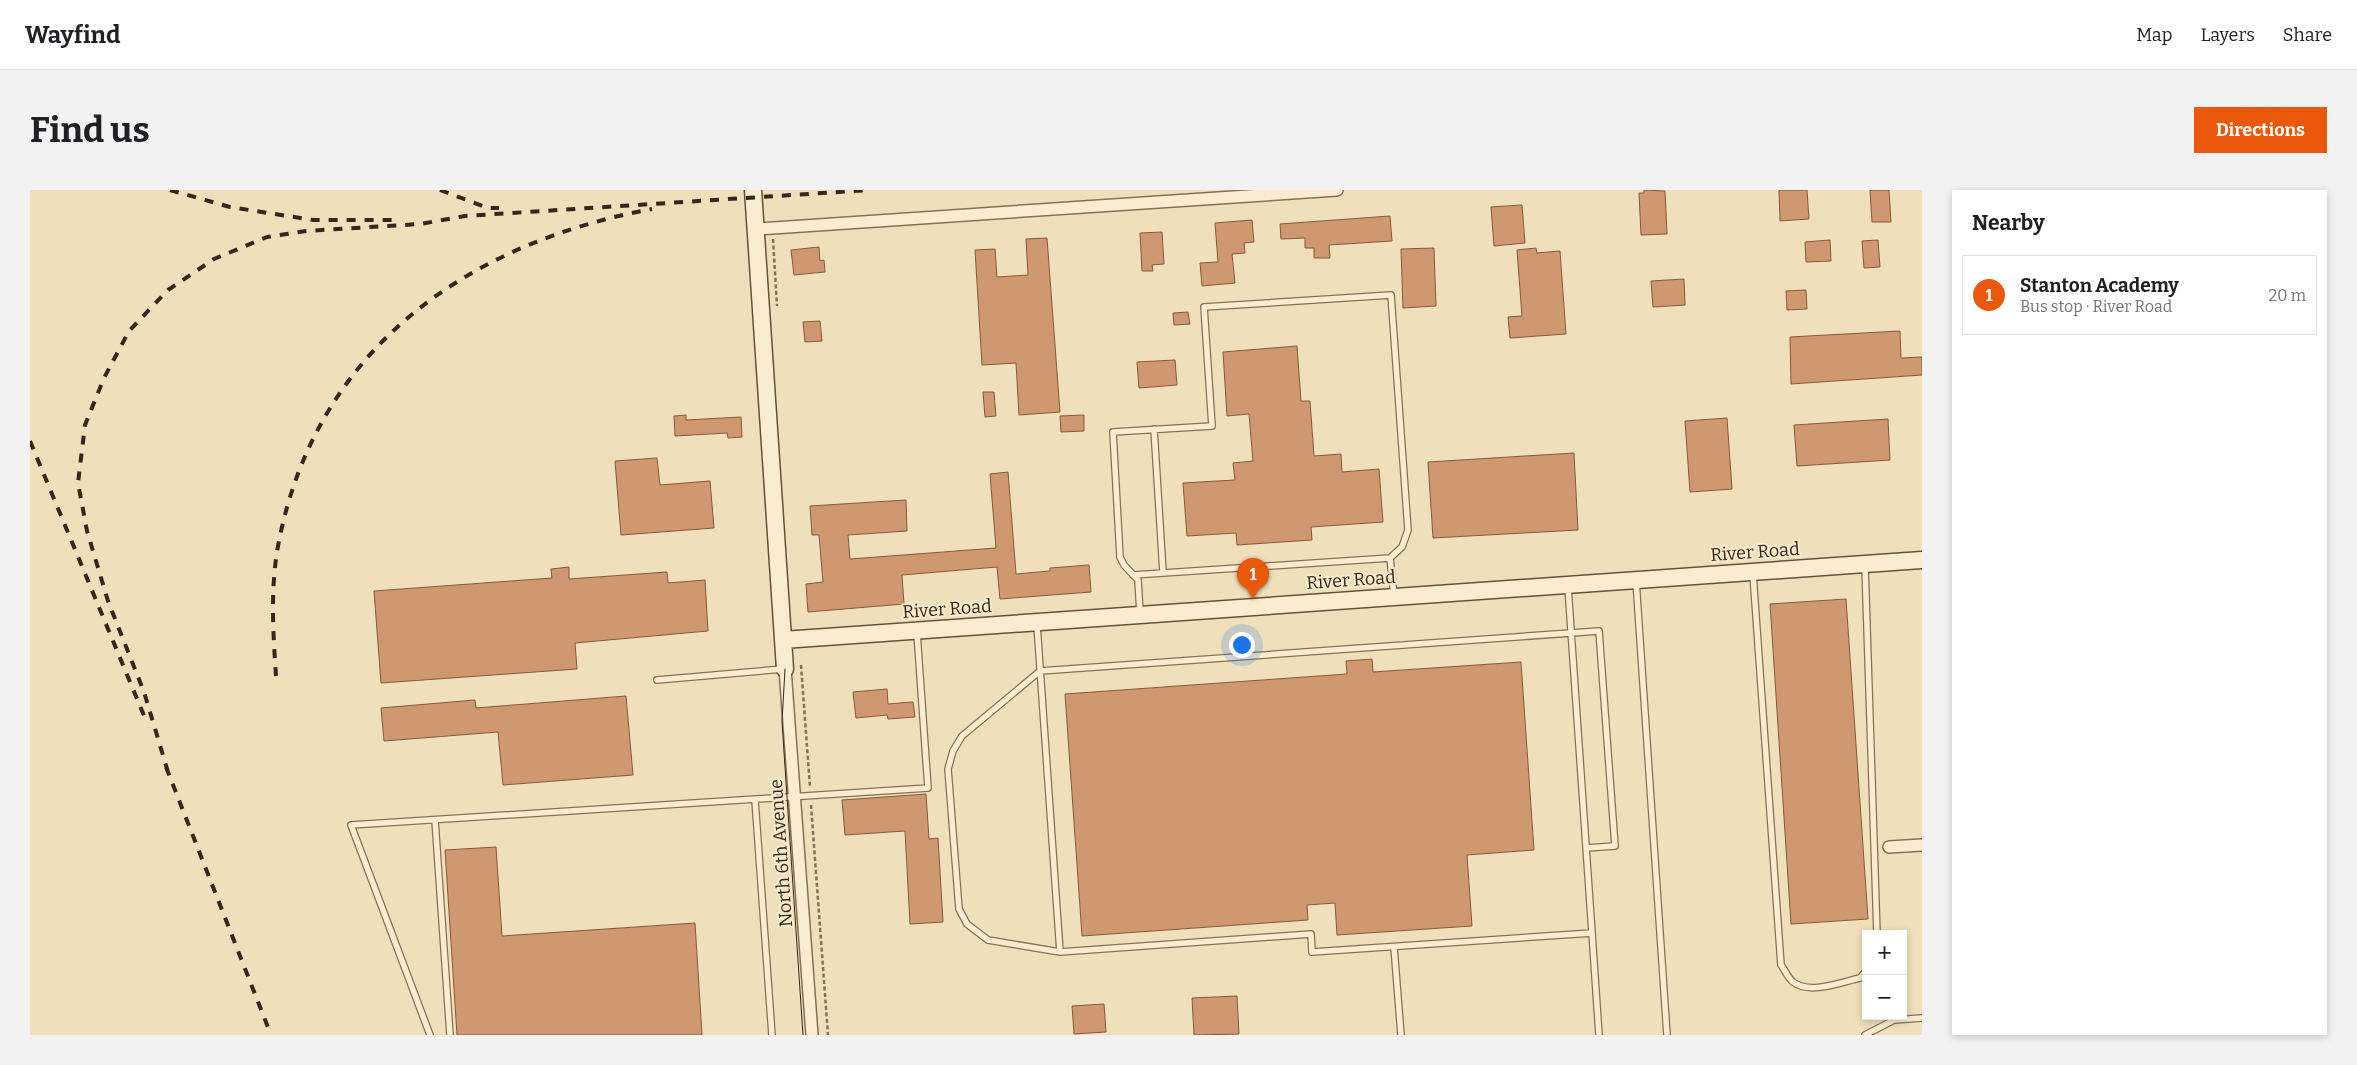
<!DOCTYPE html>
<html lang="en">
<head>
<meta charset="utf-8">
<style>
  :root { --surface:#fff; --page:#f2f2f2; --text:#202124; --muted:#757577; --line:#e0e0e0; --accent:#ea580c }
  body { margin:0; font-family:Bitter,serif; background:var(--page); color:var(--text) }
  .controls { position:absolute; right:15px; bottom:15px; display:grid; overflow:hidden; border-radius:0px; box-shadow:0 2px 8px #0003 }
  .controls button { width:45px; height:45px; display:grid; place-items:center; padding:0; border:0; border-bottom:1px solid var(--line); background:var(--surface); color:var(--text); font:25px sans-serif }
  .you { position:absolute; left:1211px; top:454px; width:18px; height:18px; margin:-12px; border:4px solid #fff; border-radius:50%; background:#1a73e8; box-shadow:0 0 0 8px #1a73e833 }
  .badge { display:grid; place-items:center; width:32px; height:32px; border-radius:50%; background:var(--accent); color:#fff; font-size:16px; font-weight:700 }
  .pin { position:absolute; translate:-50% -41px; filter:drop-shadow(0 1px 2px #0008) }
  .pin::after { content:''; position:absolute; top:26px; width:18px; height:15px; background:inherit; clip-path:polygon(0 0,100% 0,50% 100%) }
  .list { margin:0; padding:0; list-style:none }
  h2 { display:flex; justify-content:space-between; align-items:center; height:65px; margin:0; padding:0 20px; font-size:21px }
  h2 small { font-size:16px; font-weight:400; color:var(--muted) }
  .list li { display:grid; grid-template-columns:32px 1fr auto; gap:15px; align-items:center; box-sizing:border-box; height:80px; margin:0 10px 10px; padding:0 10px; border:1px solid var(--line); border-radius:0px }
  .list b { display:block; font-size:19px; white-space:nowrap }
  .list p { margin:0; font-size:16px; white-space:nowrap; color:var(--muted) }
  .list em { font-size:16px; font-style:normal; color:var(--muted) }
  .map { position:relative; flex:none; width:1892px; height:845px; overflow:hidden; border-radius:0px }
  header { display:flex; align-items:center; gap:30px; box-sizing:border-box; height:70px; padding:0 25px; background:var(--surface); border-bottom:1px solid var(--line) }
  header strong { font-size:24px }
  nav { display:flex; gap:28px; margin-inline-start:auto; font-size:18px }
  .intro { display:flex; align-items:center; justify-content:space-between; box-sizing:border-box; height:120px; padding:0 30px }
  h1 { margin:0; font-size:35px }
  .button { padding:12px 22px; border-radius:0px; background:var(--accent); color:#fff; font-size:18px; font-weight:700 }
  main { display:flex; gap:30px; padding:0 30px }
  aside { flex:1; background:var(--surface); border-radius:0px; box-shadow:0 2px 8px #0003 }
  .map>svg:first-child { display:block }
</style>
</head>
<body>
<header>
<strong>Wayfind</strong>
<nav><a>Map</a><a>Layers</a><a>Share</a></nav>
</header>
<div class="intro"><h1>Find us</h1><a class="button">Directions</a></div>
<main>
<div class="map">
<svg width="1892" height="845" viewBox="0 0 1892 845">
  <rect width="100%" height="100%" fill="#efe0bb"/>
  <path fill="#cf9870" stroke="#86593a" d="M1614 0 1635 1 1637 44 1611 45 1609 3H1614Z
    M1749 0H1777L1779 29 1750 31Z
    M1840 0H1859L1861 32H1842Z
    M1492 15 1495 53 1464 56 1461 17Z
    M1360 26 1362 51 1299 55 1300 68H1284V58H1275V48L1251 49 1250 34Z
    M1222 30 1224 52 1214 53 1215 63 1202 64 1205 93 1172 96 1170 73 1188 72 1185 33Z
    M1132 42 1134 74 1122 75 1123 81H1112L1110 43Z
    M1017 48 1030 222 989 225 986 173 952 175 945 60 965 59 967 87 998 85 996 49Z
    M1800 50 1801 71 1776 72 1775 52Z
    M1848 50 1850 77 1834 78 1832 51Z
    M789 57 790 71 794 70 795 82 764 85 761 60Z
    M1404 58 1406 116 1373 118 1371 59Z
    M1506 58 1507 63 1530 61 1536 144 1480 148 1478 127 1492 126 1487 60Z
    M1654 89 1655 115 1623 117 1621 91Z
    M1776 100 1777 119 1757 120 1756 101Z
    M1158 122 1160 134 1144 135 1143 123Z
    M790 131 792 151 775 152 773 132Z
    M1870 141 1871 168 1892 167V185L1761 194 1760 147Z
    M1267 156 1271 211H1280L1284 266 1311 264 1312 282 1349 279 1353 332 1281 337 1282 350 1207 355 1206 343 1157 346 1153 293 1205 290 1203 273 1223 271 1219 224 1197 226 1193 162Z
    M1145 170 1147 195 1109 198 1107 172Z
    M953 202H964L966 226 955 227Z
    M656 225V230L711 227 712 247 698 248 697 243 645 246 644 226Z
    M1054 225V241L1031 242 1030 226Z
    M1697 228 1702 299 1660 302 1655 231Z
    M1858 229 1860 270 1767 276 1764 235Z
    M1544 263 1548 340 1403 348 1398 272Z
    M627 268 630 295 680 291 684 338 591 345 585 271Z
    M978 282 986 384 1020 381V378L1059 375 1061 402 970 409 967 377 872 385 874 414 778 422 776 394 793 392 789 345H782L780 316 876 310 877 341 818 345 820 369 966 358 960 284Z
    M539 377V389L637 382 638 393 675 390 678 441 545 453 547 479 351 493 344 401 522 388 521 379Z
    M1816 409 1838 729 1761 734 1740 414Z
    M1342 469 1343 482 1491 472 1504 660 1437 665 1442 736 1307 745 1305 713 1277 715 1278 730 1052 746 1035 504 1317 484 1316 471Z
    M857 499 858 514 883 512 885 527 858 529 857 525 826 528 823 502Z
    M596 506 603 585 473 595 468 542 354 551 351 518 445 510 446 518Z
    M896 604 899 649 908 648 913 732 880 734 875 641 815 645 812 610Z
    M466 657 472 746 665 733 672 845H427L415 660Z
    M1207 806 1209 844 1164 845 1162 808Z
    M1074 814 1076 842 1044 844 1042 816Z"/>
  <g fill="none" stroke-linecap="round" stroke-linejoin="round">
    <g stroke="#877055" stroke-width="8">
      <path id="lane" d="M1124 239 1133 382
        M1835 376 1847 744
        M1723 384 1751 775C1755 780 1758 788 1763 792 1780 805 1811 792 1830 788L1836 781
        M1103 385 1360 368
        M1606 391 1637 845
        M1110 423 1108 390 1094 375 1090 367 1083 242 1182 236 1174 117 1361 105 1378 340 1372 357 1360 368 1364 405
        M1007 435 1030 762 1281 744 1282 762 1562 743 1538 397
        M627 490 753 479
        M725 610 742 845
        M405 630 420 845
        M1562 743 1569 845
        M1364 757 1371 845
        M1030 762 958 750 937 734 929 719 918 579 923 561 932 546 1010 481 1569 441 1585 656 1556 658
        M400 845 321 635 898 598 887 443
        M1835 845 1864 830 1892 828"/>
    </g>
    <g stroke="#877055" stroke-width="14">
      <path id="street" d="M727 39 1307 0
        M755 479 782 845
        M1859 657 1892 655"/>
    </g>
    <g stroke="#685038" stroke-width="19">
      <path id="secondary" d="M723 0 755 479
        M753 450 1892 370"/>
    </g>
    <path stroke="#877055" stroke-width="2.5" stroke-dasharray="4 2.5" stroke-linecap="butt" d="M743 49 747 116
      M771 475 780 597
      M781 615 798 845"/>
    <use href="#lane" stroke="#faedcf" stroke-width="5.5"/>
    <use href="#street" stroke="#faedcf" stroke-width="11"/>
    <use href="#secondary" stroke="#faedcf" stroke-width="16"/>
    <path stroke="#35271a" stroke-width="1" d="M755 479 752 532 773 845"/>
    <path stroke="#35271a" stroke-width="4" stroke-dasharray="9 9" stroke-linecap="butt" d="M140 0 200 17 283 30H365
      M410 0 458 18H469
      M0 251 115 528
      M246 486C243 442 240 395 249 351 287 158 438 53 622 19
      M136 577 241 845
      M138 582 114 502 78 411 57 341 48 293 55 235 74 188 99 141 138 100 184 69 237 47 276 41 390 34 435 26 840 0"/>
  </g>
  <g text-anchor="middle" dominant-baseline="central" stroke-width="4" stroke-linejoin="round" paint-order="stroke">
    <g font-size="18" fill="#35271a" stroke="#f6eacb">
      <text transform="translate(1725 362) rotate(-4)">River Road</text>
      <text transform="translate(1321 390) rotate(-4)">River Road</text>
      <text transform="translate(917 419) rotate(-4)">River Road</text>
      <text transform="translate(751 663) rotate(-94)">North 6th Avenue</text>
    </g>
  </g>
</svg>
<div class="controls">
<button>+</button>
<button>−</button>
</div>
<div class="you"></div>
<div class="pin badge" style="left:1223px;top:409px">1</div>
</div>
<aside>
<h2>Nearby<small></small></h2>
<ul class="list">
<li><span class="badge">1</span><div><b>Stanton Academy</b><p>Bus stop · River Road</p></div><em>20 m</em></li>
</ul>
</aside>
</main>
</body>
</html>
